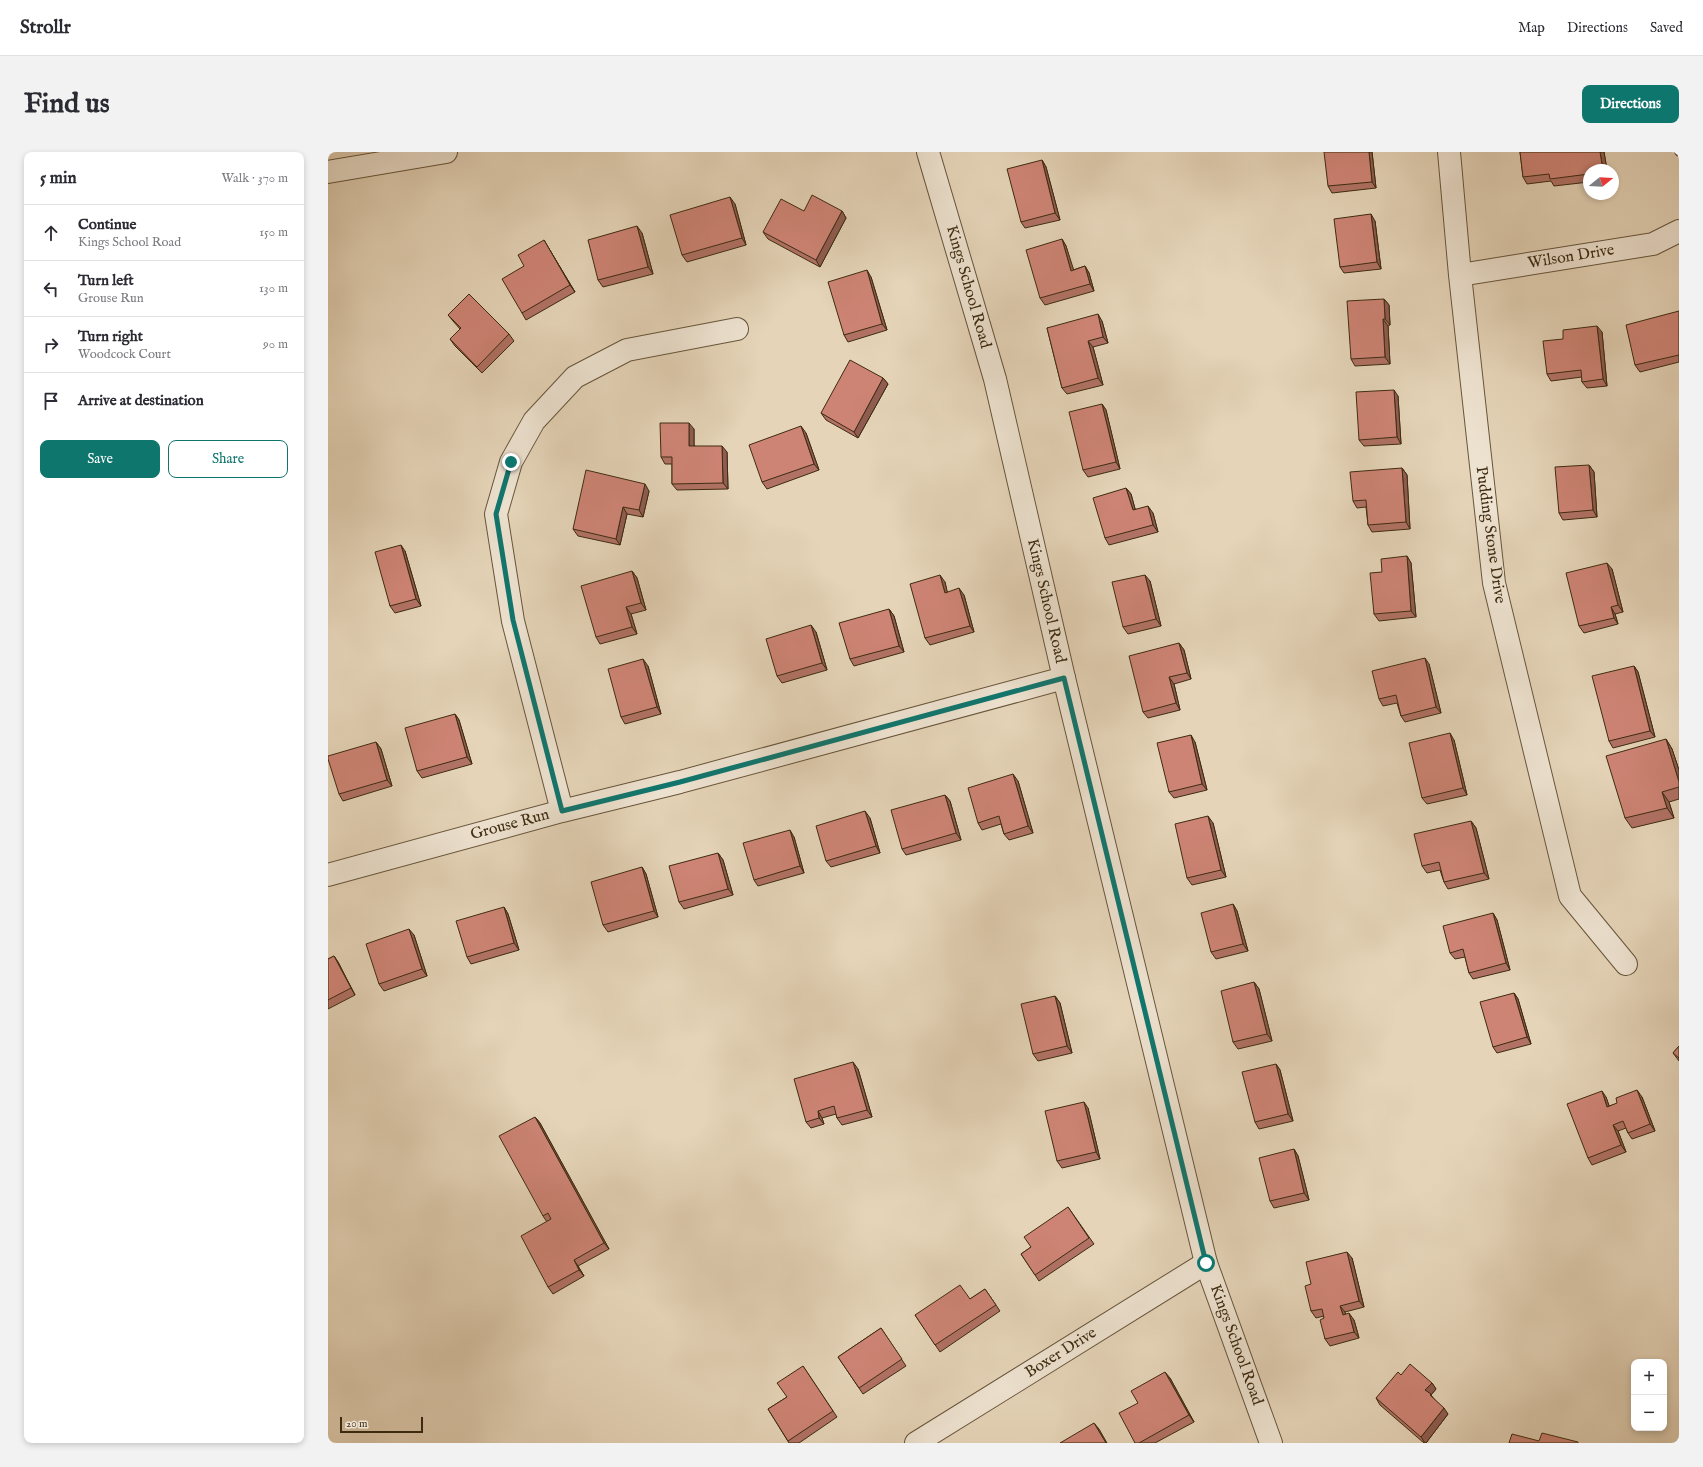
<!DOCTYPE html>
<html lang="en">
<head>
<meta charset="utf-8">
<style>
  :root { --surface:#fff; --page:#f2f2f3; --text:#2b2b33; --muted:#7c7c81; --line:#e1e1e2; --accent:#0f766e }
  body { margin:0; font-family:"IM FELL English",serif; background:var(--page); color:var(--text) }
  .controls { position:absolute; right:12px; bottom:12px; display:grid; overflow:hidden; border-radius:8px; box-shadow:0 2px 6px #0003 }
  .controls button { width:36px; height:36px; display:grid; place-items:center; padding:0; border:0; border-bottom:1px solid var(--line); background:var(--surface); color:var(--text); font:20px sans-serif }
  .compass { position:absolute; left:1255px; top:12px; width:36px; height:36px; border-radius:50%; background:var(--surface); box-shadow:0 2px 6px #0003; rotate:72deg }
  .scale { position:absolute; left:12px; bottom:10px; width:83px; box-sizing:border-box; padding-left:4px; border:2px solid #3d2b11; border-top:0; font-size:11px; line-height:14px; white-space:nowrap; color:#3d2b11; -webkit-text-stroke:3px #eee3d1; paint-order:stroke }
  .stop { position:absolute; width:12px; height:12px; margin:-9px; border:3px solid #0f766e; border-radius:50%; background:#fff }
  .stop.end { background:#0f766e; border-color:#fff; box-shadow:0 1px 4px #0008 }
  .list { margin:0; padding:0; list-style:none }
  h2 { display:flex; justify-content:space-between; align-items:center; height:52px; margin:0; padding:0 16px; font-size:17px }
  h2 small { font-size:13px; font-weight:400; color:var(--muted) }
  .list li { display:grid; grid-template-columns:26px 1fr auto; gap:12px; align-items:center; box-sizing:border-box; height:56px; padding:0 16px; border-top:1px solid var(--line) }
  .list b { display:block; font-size:15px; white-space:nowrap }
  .list p { margin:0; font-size:13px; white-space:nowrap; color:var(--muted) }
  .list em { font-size:13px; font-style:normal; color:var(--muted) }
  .actions { display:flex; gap:8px; padding:12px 16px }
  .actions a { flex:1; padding:9px 0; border:1px solid var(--accent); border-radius:8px; text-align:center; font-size:14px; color:var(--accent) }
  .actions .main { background:var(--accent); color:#fff }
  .icon { flex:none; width:22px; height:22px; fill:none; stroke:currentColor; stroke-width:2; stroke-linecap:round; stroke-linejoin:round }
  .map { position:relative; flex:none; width:1351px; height:1291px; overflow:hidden; border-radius:8px }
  header { display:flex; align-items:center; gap:24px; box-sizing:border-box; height:56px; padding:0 20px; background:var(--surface); border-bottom:1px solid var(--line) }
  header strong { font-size:19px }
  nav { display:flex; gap:22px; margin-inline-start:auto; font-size:14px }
  .intro { display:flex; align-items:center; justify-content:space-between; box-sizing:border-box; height:96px; padding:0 24px }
  h1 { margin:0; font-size:28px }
  .button { padding:10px 18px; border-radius:8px; background:var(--accent); color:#fff; font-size:14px; font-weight:700 }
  main { display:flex; gap:24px; padding:0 24px }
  aside { flex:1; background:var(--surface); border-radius:8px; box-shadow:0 2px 6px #0003 }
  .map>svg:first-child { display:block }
</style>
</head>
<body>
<header>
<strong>Strollr</strong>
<nav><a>Map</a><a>Directions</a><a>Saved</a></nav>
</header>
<div class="intro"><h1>Find us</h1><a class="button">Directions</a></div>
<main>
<aside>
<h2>5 min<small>Walk · 370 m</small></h2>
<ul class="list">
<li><svg class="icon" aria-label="ahead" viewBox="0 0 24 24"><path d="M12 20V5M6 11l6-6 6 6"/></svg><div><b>Continue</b><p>Kings School Road</p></div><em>150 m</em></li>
<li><svg class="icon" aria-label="left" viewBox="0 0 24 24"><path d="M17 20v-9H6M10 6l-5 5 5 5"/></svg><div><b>Turn left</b><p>Grouse Run</p></div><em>130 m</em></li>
<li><svg class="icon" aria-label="right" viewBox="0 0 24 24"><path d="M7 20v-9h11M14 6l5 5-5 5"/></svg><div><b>Turn right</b><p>Woodcock Court</p></div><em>90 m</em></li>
<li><svg class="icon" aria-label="arrive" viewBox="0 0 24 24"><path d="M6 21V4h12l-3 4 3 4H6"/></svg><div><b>Arrive at destination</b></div></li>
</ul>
<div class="actions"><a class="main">Save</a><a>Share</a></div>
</aside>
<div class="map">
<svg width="1351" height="1291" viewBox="0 0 1351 1291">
  <rect width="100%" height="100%" fill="#e5d4b8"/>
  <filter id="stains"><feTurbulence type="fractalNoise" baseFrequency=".005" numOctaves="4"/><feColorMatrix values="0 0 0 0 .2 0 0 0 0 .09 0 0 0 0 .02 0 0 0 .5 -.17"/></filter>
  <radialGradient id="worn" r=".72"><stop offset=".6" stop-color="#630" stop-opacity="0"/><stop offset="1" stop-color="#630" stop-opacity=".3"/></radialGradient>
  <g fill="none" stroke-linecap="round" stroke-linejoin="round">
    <g stroke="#67553b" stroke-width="24">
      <path id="minor" d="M1121 0 1132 123 1166 431 1242 744 1298 812
        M1132 123 1325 92 1351 79
        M234 659 185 469 168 362 183 310 206 269 247 225 299 198 409 177
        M0 723 234 659 352 630 736 526
        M588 1291 878 1111"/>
    </g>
    <g stroke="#67553b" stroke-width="24">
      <path id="tertiary" d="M600 0 667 227 736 526 878 1111 943 1291
        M0 20 118 0"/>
    </g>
    <use href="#minor" stroke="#eee3d1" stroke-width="22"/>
    <use href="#tertiary" stroke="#eee3d1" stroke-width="22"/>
  </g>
  <path fill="#b17265" stroke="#3d2b11" d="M1044 0 1048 36 1004 41 1000 34Z
    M1192 0H1276L1279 18H1261V30L1226 34 1223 29 1199 32 1195 25Z
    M714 8 718 15 732 68 697 76 693 70Z
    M407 52 418 93 359 110 354 103Z
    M476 59H514L518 66 492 115 440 87 435 80Z
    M1047 69 1053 117 1016 121 1012 115Z
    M314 81 325 122 275 135 270 128Z
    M734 87 738 94 745 118 757 114 761 121 766 139 717 153 712 146Z
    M220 95 247 140 198 168 194 161 196 114Z
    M543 125 559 178 520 190 516 183Z
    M1056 147 1061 153 1062 173 1060 174 1062 212 1027 214 1023 207Z
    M1351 159V210L1312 220 1307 213Z
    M120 163 181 182 186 189 154 221 127 194 122 187 132 177 125 169Z
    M774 169 780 191 765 195 775 233 739 242 734 236 719 176Z
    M1274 180 1279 234 1259 236 1254 230V225L1223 229 1219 222 1235 187Z
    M555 226 560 232 530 286 498 268 493 261Z
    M1070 244 1073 292 1036 294 1031 288Z
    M774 252 778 258 792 317 760 325 755 318Z
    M366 277V294L399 300 400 337 349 338 344 332V312H337L333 305Z
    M478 281 491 318 439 337 434 330Z
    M1261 313 1266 320 1269 365 1235 368 1231 361Z
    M1074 316 1079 323 1082 377 1044 380 1040 373 1038 355 1029 356 1025 349Z
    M798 336 803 342 807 357 825 361 830 380 781 393 777 386Z
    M321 339 315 365 299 362 292 393 250 384 245 377Z
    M77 399 93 454 67 461 62 454Z
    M1079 404 1083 411 1088 465 1051 469 1046 462 1054 420Z
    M1284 417 1295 460 1287 462 1290 472 1256 481 1251 474Z
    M304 419 309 426 318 458 303 462 309 482 272 492 268 485Z
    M822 429 833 474 800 482 795 475Z
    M617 430 619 440 636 443 646 480 602 493 597 486Z
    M561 457 566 464 576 500 526 514 522 507Z
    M488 480 499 518 454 531 449 524Z
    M851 491 856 498 863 527 846 532 852 558 820 566 815 560Z
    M1101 512 1113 561 1077 570 1073 564 1069 551 1055 554 1051 547Z
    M320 514 333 562 297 572 293 565Z
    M1306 514 1310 520 1327 585 1285 596 1281 589Z
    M127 562 131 568 144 612 94 626 89 619Z
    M1338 587 1344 597 1351 618V647L1341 650 1346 666 1304 676 1297 666Z
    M1126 588 1139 643 1099 652 1094 646Z
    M48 590 53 597 64 634 15 649 11 642Z
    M867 590 879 638 846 646 841 640Z
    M690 629 705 681 681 688 676 682 673 672 654 678 650 671Z
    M617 643 622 649 633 688 578 703 574 697Z
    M542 666 552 701 503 715 498 709Z
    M1143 669 1148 676 1161 727 1120 737 1116 730 1112 718 1099 721 1094 714Z
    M885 671 898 725 864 733 859 726Z
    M466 685 476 721 430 734 426 728Z
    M390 701 395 708 405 743 356 757 351 750Z
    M314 715 318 722 330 765 280 780 275 773Z
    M905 752 909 759 920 799 888 807 883 800Z
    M176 755 180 762 191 798 143 812 139 805Z
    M1165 761 1169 768 1182 818 1145 827 1141 821 1137 805 1127 807 1122 801Z
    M86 783 99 824 56 839 51 832Z
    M6 804 10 810 27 843 0 857V807Z
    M926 830 931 837 944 889 910 897 905 890Z
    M1186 841 1190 847 1203 892 1169 901 1165 895Z
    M727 844 732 851 744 901 710 909 705 902Z
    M1351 894V909L1345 901Z
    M948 912 952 918 965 969 931 977 927 970Z
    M530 917 544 965 514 973 509 966 508 962 494 966 496 972 483 976 478 970Z
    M1278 945 1281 954 1314 945 1327 979 1304 987 1300 981 1298 976 1290 979 1298 1000 1264 1013 1260 1006Z
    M760 956 772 1007 734 1016 729 1009Z
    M207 965 212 971 281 1097 250 1114 256 1124 225 1142 220 1135 219 1070 215 1064Z
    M966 997 970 1004 981 1048 946 1056 942 1049Z
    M740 1055 766 1092 711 1129 693 1102 703 1095Z
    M1024 1106 1036 1155 1017 1160V1162L1026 1168 1031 1186 1002 1194 997 1187 996 1164 988 1166 983 1159V1132Z
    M657 1137 672 1159 612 1200 587 1163 642 1147Z
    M553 1176 578 1214 535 1242 510 1205Z
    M475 1214 509 1265 471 1291H461L440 1257 459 1245Z
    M1073 1223 1104 1231 1108 1237 1103 1243 1107 1248 1120 1262 1098 1291H1096L1052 1253 1048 1246Z
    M842 1226 866 1270 827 1291H807L810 1251Z"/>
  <path fill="#905c52" stroke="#3d2b11" d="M1041 0H1044L1048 36 1044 30Z
    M1272 0H1276L1279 18H1275Z
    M714 8 718 15 732 68 727 61Z
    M402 45 407 52 418 93 414 86Z
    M514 59 518 66 492 115 488 108Z
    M1043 62 1047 69 1053 117 1049 110Z
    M309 74 314 81 325 122 320 115Z
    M734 87 738 94 748 125 743 119Z
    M216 88 220 95 247 140 242 133Z
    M757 114 761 121 766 139 762 132Z
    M539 118 543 125 559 178 554 172Z
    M1056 147 1061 153 1062 173 1057 167Z
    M770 162 774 169 780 191 775 185Z
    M1055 167 1060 174 1062 212 1057 205Z
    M1269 174 1274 180 1279 234 1275 227Z
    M760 189 765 195 775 233 770 226Z
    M555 226 560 232 530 286 526 280Z
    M1066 238 1070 244 1073 292 1069 285Z
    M774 252 778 258 792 317 788 310Z
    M361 271 366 277V301L361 294Z
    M473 274 478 281 491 318 486 312Z
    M394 294 399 300 400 337 395 331Z
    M1261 313 1266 320 1269 365 1265 358Z
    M1074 316 1079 323 1082 377 1078 370Z
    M317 332 321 339 315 365 311 358Z
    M798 336 803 342 809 364 805 358Z
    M820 354 825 361 830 380 825 373Z
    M295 355 299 362 292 393 288 387Z
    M73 393 77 399 93 454 88 447Z
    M1079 404 1083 411 1088 465 1083 459Z
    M1279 411 1284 417 1295 460 1290 453Z
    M304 419 309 426 318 458 313 451Z
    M612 423 617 430 621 447 617 441Z
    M817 423 822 429 833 474 828 467Z
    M631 436 636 443 646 480 642 474Z
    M298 455 303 462 309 482 304 475Z
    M1283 455 1287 462 1290 472 1286 466Z
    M561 457 566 464 576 500 571 494Z
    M483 473 488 480 499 518 494 511Z
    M851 491 856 498 863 527 859 521Z
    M1097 506 1101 512 1113 561 1108 555Z
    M315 507 320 514 333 562 329 555Z
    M1306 514 1310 520 1327 585 1322 579Z
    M841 525 846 532 852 558 848 551Z
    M127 562 131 568 144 612 139 605Z
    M1122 581 1126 588 1139 643 1135 636Z
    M863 583 867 590 879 638 874 632Z
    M1338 587 1344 597 1351 618V630Z
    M48 590 53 597 64 634 59 628Z
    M685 622 690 629 705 681 700 674Z
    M1334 640 1341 650 1346 666 1339 656Z
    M617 643 622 649 633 688 628 681Z
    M537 659 542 666 552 701 548 694Z
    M880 664 885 671 898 725 893 718Z
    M1143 669 1148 676 1161 727 1156 721Z
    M462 678 466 685 476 721 472 714Z
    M390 701 395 708 405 743 400 737Z
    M314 715 318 722 330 765 326 759Z
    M905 752 909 759 920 799 915 792Z
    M176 755 180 762 191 798 186 791Z
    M1165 761 1169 768 1182 818 1178 811Z
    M81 777 86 783 99 824 94 817Z
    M6 804 10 810 27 843 23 836Z
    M926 830 931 837 944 889 939 882Z
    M1186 841 1190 847 1203 892 1199 885Z
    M727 844 732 851 744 901 739 894Z
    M525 910 530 917 544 965 539 958Z
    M948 912 952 918 965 969 960 962Z
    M1309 938 1314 945 1327 979 1322 972Z
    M1274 939 1278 945 1284 962 1279 955Z
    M756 950 760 956 772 1007 768 1000Z
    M490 959 494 966 496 972 491 966Z
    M207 965 212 971 281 1097 276 1091Z
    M1285 973 1290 979 1298 1000 1293 993Z
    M966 997 970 1004 981 1048 976 1041Z
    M1019 1100 1024 1106 1036 1155 1031 1149Z
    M246 1108 250 1114 256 1124 251 1118Z
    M1012 1154 1017 1160 1019 1169 1015 1163Z
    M1021 1161 1026 1168 1031 1186 1026 1180Z
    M837 1220 842 1226 866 1270 861 1263Z
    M1104 1231 1108 1237 1103 1243 1097 1238Z
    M1116 1256 1120 1262 1098 1291H1097L1093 1285Z
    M766 1271 771 1277 779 1291H778Z"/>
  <path fill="#ce8475" stroke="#3d2b11" d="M996 0H1041L1044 30 1000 34Z
    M1192 0H1272L1275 18H1261V22L1222 27 1221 22 1195 25Z
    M1346 0H1351V3L1349 4Z
    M714 8 727 61 693 70 679 17Z
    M484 43 514 59 488 108 435 80 453 47 476 59Z
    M402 45 414 86 354 103 342 63Z
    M1043 62 1049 110 1012 115 1006 67Z
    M309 74 320 115 270 128 260 88Z
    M734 87 743 119 757 114 762 132 712 146 698 98Z
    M216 88 242 133 194 161 174 127 196 114 190 103Z
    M539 118 554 172 516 183 500 130Z
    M141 142 181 182 149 215 122 187 133 176 120 163Z
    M1056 147 1057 167H1055L1057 205 1023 207 1019 149Z
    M1351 159V203L1307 213 1298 173Z
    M770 162 775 185 760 189 770 226 734 236 719 176Z
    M1269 174 1275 227 1254 230 1253 218 1219 222 1215 189 1235 187V178Z
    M522 208 555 226 526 280 493 261Z
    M1066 238 1069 285 1031 288 1028 240Z
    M774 252 788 310 755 318 741 260Z
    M332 271H361V294H394L395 331 344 332V305H333Z
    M473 274 486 312 434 330 421 293Z
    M1261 313 1265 358 1231 361 1227 315Z
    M1074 316 1078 370 1040 373 1038 348 1025 349 1022 320Z
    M258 318 317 332 311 358 295 355 288 387 245 377Z
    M798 336 805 358 820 354 825 373 777 386 765 346Z
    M73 393 88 447 62 454 47 400Z
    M1079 404 1083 459 1046 462 1042 421 1054 420 1053 407Z
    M1279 411 1290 453 1283 455 1286 466 1251 474 1238 421Z
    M304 419 313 451 298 455 304 475 268 485 253 434Z
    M612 423 617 441 631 436 642 474 597 486 582 432Z
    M817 423 828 467 795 475 784 430Z
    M561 457 571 494 522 507 511 471Z
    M483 473 494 511 449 524 438 487Z
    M851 491 859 521 841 525 848 551 815 560 801 504Z
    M1097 506 1108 555 1073 564 1068 543 1051 547 1044 519Z
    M315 507 329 555 293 565 280 517Z
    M1306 514 1322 579 1281 589 1264 524Z
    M127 562 139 605 89 619 77 576Z
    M1122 581 1135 636 1094 646 1081 591Z
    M863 583 874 632 841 640 829 591Z
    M1338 587 1351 630V635L1334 640 1339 656 1297 666 1278 604Z
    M48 590 59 628 11 642 0 607V604Z
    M685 622 700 674 676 682 671 664 650 671 640 636Z
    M617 643 628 681 574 697 563 658Z
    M537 659 548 694 498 709 488 674Z
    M880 664 893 718 859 726 847 672Z
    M1143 669 1156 721 1116 730 1111 710 1094 714 1086 682Z
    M462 678 472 714 426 728 415 691Z
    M390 701 400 737 351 750 341 714Z
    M314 715 326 759 275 773 263 730Z
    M905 752 915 792 883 800 873 761Z
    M176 755 186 791 139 805 128 769Z
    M1165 761 1178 811 1141 821 1135 797 1122 801 1115 774Z
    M81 777 94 817 51 832 38 792Z
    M6 804 23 836 0 848V807Z
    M926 830 939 882 905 890 893 839Z
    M1186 841 1199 885 1165 895 1152 850Z
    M727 844 739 894 705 902 693 852Z
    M1351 894V906L1345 901Z
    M525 910 539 958 509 966 506 954 490 959 491 966 478 970 466 927Z
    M948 912 960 962 927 970 914 920Z
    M1309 938 1322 972 1300 981 1295 969 1285 973 1293 993 1260 1006 1239 952 1274 939 1279 955 1289 951 1288 946Z
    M756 950 768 1000 729 1009 717 959Z
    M207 965 276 1091 246 1108 251 1118 220 1135 193 1084 223 1067 220 1061 215 1064 171 984Z
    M966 997 976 1041 942 1049 931 1006Z
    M740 1055 761 1086 707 1123 693 1102 703 1095 696 1085Z
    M1019 1100 1031 1149 1012 1154 1015 1163 1021 1161 1026 1180 997 1187 992 1168 996 1166 994 1157 983 1159 977 1134 983 1132 978 1110Z
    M632 1133 642 1147 657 1137 668 1153 607 1193 587 1163Z
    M553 1176 574 1207 531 1236 510 1205Z
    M1082 1212 1104 1231 1097 1238 1103 1242 1102 1243 1116 1256 1093 1285 1048 1246 1070 1220 1073 1223Z
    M475 1214 505 1259 460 1289 440 1257 459 1245 449 1231Z
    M837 1220 861 1263 811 1291H807L791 1261 810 1251 803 1239Z
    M766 1271 778 1291H732Z
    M1214 1281 1250 1290V1291H1181L1184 1282 1211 1289Z"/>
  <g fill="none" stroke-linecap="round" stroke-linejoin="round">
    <path stroke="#0f766e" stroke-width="5" d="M183 310 168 362 185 468 234 659 352 630 736 526 878 1111"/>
  </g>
  <g text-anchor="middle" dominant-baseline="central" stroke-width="3" stroke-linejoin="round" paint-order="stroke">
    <g font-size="16" fill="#3d2b11" stroke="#eee3d1">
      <text transform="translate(1243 105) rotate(-9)">Wilson Drive</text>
      <text transform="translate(640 135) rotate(74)">Kings School Road</text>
      <text transform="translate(1162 383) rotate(82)">Pudding Stone Drive</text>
      <text transform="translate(718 449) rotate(77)">Kings School Road</text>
      <text transform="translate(182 673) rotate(-15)">Grouse Run</text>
      <text transform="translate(908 1193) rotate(70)">Kings School Road</text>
      <text transform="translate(733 1201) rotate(-32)">Boxer Drive</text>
    </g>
  </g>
  <rect width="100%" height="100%" filter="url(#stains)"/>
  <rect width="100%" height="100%" fill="url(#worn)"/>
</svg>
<div class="controls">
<button>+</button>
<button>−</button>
</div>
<svg class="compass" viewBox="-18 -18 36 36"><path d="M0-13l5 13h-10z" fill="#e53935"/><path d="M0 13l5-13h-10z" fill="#7c7c81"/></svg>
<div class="scale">20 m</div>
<div class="stop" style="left:878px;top:1111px"></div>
<div class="stop end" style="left:183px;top:310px"></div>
</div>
</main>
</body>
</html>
